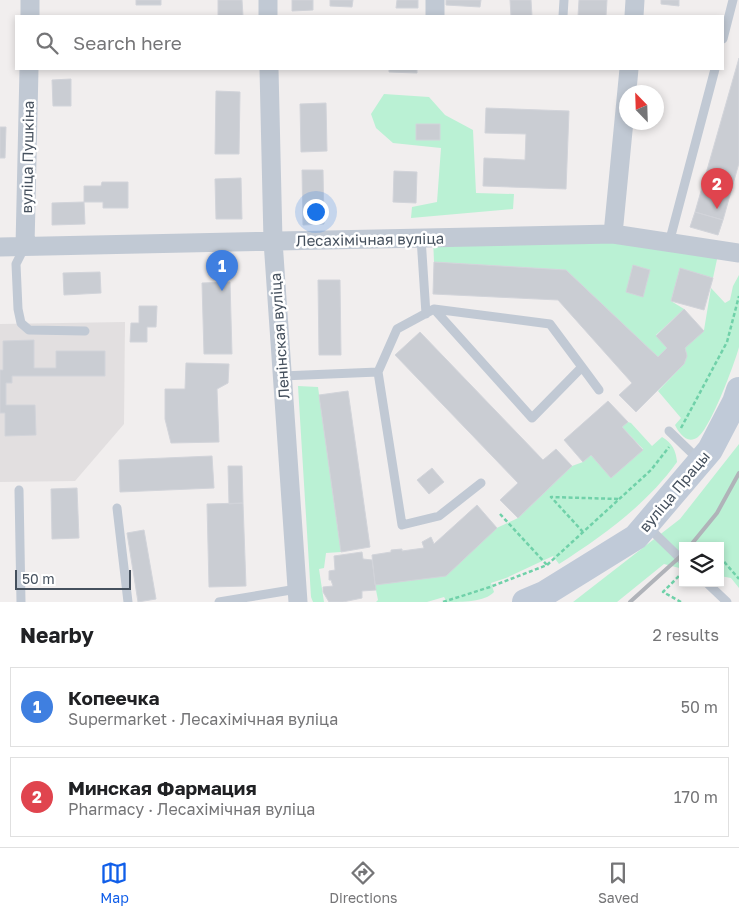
<!DOCTYPE html>
<html lang="en">
<head>
<meta charset="utf-8">
<style>
  :root { --surface:#fff; --page:#f2f2f2; --text:#202124; --muted:#757577; --line:#e0e0e0; --accent:#105ee9 }
  body { margin:0; font-family:"Golos Text",sans-serif; background:var(--page); color:var(--text) }
  .controls { position:absolute; right:15px; bottom:15px; display:grid; overflow:hidden; border-radius:0px; box-shadow:0 2px 8px #0003 }
  .controls button { width:45px; height:45px; display:grid; place-items:center; padding:0; border:0; border-bottom:1px solid var(--line); background:var(--surface); color:var(--text); font:25px sans-serif }
  .compass { position:absolute; left:619px; top:85px; width:45px; height:45px; border-radius:50%; background:var(--surface); box-shadow:0 2px 8px #0003; rotate:337deg }
  .scale { position:absolute; left:15px; bottom:12px; width:116px; box-sizing:border-box; padding-left:5px; border:2px solid #45505d; border-top:0; font-size:14px; line-height:18px; white-space:nowrap; color:#45505d; -webkit-text-stroke:4px #fff; paint-order:stroke }
  .you { position:absolute; left:315px; top:211px; width:18px; height:18px; margin:-12px; border:4px solid #fff; border-radius:50%; background:#1a73e8; box-shadow:0 0 0 8px #1a73e833 }
  .badge { display:grid; place-items:center; width:32px; height:32px; border-radius:50%; background:var(--accent); color:#fff; font-size:16px; font-weight:700 }
  .pin { position:absolute; translate:-50% -41px; filter:drop-shadow(0 1px 2px #0008) }
  .pin::after { content:''; position:absolute; top:26px; width:18px; height:15px; background:inherit; clip-path:polygon(0 0,100% 0,50% 100%) }
  .list { margin:0; padding:0; list-style:none }
  h2 { display:flex; justify-content:space-between; align-items:center; height:65px; margin:0; padding:0 20px; font-size:21px }
  h2 small { font-size:16px; font-weight:400; color:var(--muted) }
  .list li { display:grid; grid-template-columns:32px 1fr auto; gap:15px; align-items:center; box-sizing:border-box; height:80px; margin:0 10px 10px; padding:0 10px; border:1px solid var(--line); border-radius:0px }
  .list b { display:block; font-size:19px; white-space:nowrap }
  .list p { margin:0; font-size:16px; white-space:nowrap; color:var(--muted) }
  .list em { font-size:16px; font-style:normal; color:var(--muted) }
  .icon { flex:none; width:28px; height:28px; fill:none; stroke:currentColor; stroke-width:2; stroke-linecap:round; stroke-linejoin:round }
  .map { position:relative; flex:none; width:739px; height:602px; overflow:hidden }
  .search { position:absolute; background:var(--surface); box-shadow:0 2px 8px #0003; left:15px; right:15px; top:15px; height:55px; display:flex; align-items:center; gap:12px; box-sizing:border-box; padding:0 18px; border-radius:0px; color:var(--muted); font-size:19px }
  .sheet { height:245px; background:var(--surface) }
  nav { display:flex; justify-content:space-around; align-items:center; box-sizing:border-box; height:70px; border-top:1px solid var(--line); background:var(--surface); font-size:14px; color:var(--muted) }
  nav a { display:grid; justify-items:center; gap:2px }
  nav .on { color:var(--accent) }
  .map>svg:first-child { display:block }
</style>
</head>
<body>
<div class="map">
<svg width="739" height="602" viewBox="0 0 739 602">
  <rect width="100%" height="100%" fill="#f1eeee"/>
  <path fill="#e2dfe0" d="M125 322 124 424 75 481 0 482V324Z"/>
  <path fill="#baf1d4" d="M384 94 429 97 445 115 473 130 476 193 514 194 513 209 411 218 412 207 437 202 441 148 393 143 376 128 371 114Z
    M613 234 719 250 713 278 680 269 671 301 684 309 656 335 667 348 658 357 566 270 434 262 433 238Z
    M739 275C739 291 739 308 739 324 739 332 739 340 739 347 735 363 710 429 698 437 687 445 679 433 675 425L681 418 658 391 684 364 687 356 685 348 704 330 711 288 725 303 730 300 733 286Z
    M298 386 318 387 341 552 326 553 324 568 319 569 324 602H313L311 597Z
    M628 422 631 423 652 446 662 437C672 443 676 450 677 462 647 504 603 536 559 564L553 556 506 578 491 583 494 592C485 602 462 602 447 602L444 597 427 602H376L378 600 375 585 518 518 572 466 583 462 591 455 612 477 643 449 622 427Z
    M739 444V588L731 578 720 576V546H683V569L664 564 617 602H573L680 519Z"/>
  <path fill="#cacdd3" stroke="#d2d4da" d="M136 0H161V5H136Z
    M218 0H242L243 16H218Z
    M292 0H313V10L292 11Z
    M330 0H353L352 7 330 6Z
    M397 0H418V8H396Z
    M446 0H481L480 7 446 5Z
    M510 0H531L532 16H511Z
    M579 0H607L606 16H578Z
    M661 0H679V6L661 4Z
    M739 58V163L723 220 695 212Z
    M389 69H417V73L389 72Z
    M71 79V106H53L52 80Z
    M216 91 240 92 239 154H215Z
    M326 103 327 151 301 152 300 104Z
    M486 108 569 111 566 189 483 186 484 158 525 160 526 134 485 133Z
    M416 124H440V140H416Z
    M0 127H6L5 158H0Z
    M302 170H323L324 224 303 225Z
    M394 171 417 172 416 203 393 202Z
    M241 178 242 219H216L215 179Z
    M102 182H128V208H103V202H84V186H101Z
    M84 202 85 224 52 225V203Z
    M695 212 723 220 718 235 690 227Z
    M434 262 566 270 658 357 667 348 656 336 684 309 704 331 685 348 687 356 684 364 636 412 619 395 632 383 558 300 433 294Z
    M633 265 650 270 643 297 626 292Z
    M680 268 713 278 704 310 671 301Z
    M100 272 101 293 64 295 63 273Z
    M318 280H340L341 355H319Z
    M230 282 232 354H204L202 283Z
    M139 306H157L156 327H147V342H130L131 323H139Z
    M420 332 543 460 556 449 572 466 518 518 500 500 518 483 395 355Z
    M34 340V368H56V351H105V376H12V383H6V405H35L36 435 5 436V413H0V370H3V341Z
    M186 363 229 364 228 383 217 389 219 442 171 443 165 419V389H185Z
    M348 391 370 547 341 552 319 395Z
    M608 401 628 422 622 427 643 450 611 478 591 455 583 462 564 440Z
    M212 456 214 488 120 492 119 460Z
    M228 466H242L243 503 229 504Z
    M432 468 444 482 429 494 417 480Z
    M77 488 79 538 52 539 51 489Z
    M243 503 246 586 209 587 207 504Z
    M477 505 497 528 446 576 375 585 372 555 391 552V550L402 549V551L424 548 422 542 431 537 434 544Z
    M144 530 156 599 138 602 127 533Z
    M362 552 363 559 372 560 376 590 362 591V598L343 602H329L323 592V587L333 586 331 580H329V571L335 570 334 556Z"/>
  <g fill="none" stroke-linecap="round" stroke-linejoin="round">
    <path stroke="#70d1a9" stroke-width="2.5" stroke-dasharray="4 2.5" stroke-linecap="butt" d="M681 428 727 342 739 296
      M500 514 547 565
      M583 532 551 497 619 499
      M710 546H711
      M720 557 739 579
      M443 602 490 587 547 565 651 470 669 447
      M681 602 663 592 682 573"/>
    <path stroke="#c1c9d4" stroke-width="9" d="M563 16 564 0
      M723 39 733 0
      M421 238 426 314
      M669 243 715 69
      M25 246 16 264 18 309 21 323 29 330 85 331
      M582 367 599 390
      M378 372 397 329 434 309 550 324 582 367 532 418 434 309
      M282 376 378 372 402 525 439 516 481 483
      M669 431 698 459
      M19 490 21 602
      M117 508 128 602
      M648 527 683 561
      M707 583 727 602
      M219 602 297 589"/>
    <path stroke="#c1c9d4" stroke-width="19" d="M268 0V16
      M435 0V16
      M30 16V0
      M634 16 635 0
      M269 69 273 241 298 602
      M613 234 629 69
      M25 246 29 69
      M0 247 613 234 739 253"/>
    <path stroke="#c0cad8" stroke-width="26" d="M525 602 544 594 636 537 710 450 735 402 739 390"/>
    <path stroke="#b0b3b9" stroke-width="4" d="M690 546 717 513 739 473
      M630 602 683 554"/>
  </g>
  <g text-anchor="middle" dominant-baseline="central" stroke-width="5" stroke-linejoin="round" paint-order="stroke">
    <g font-size="15" fill="#45505d" stroke="#fff">
      <text transform="translate(27 157) rotate(-89)">вуліца Пушкіна</text>
      <text transform="translate(370 239) rotate(-1)">Лесахімічная вуліца</text>
      <text transform="translate(279 336) rotate(-94)">Ленінская вуліца</text>
      <text transform="translate(674 491) rotate(-50)">вуліца Працы</text>
    </g>
  </g>
</svg>
<div class="controls">
<button><svg class="icon" aria-label="layers" viewBox="0 0 24 24"><path d="M12 4l9 5-9 5-9-5zM3 14l9 5 9-5"/></svg></button>
</div>
<svg class="compass" viewBox="-18 -18 36 36"><path d="M0-13l5 13h-10z" fill="#e53935"/><path d="M0 13l5-13h-10z" fill="#757577"/></svg>
<div class="scale">50 m</div>
<div class="you"></div>
<div class="pin badge" style="left:222px;top:291px;background:#3f7fe0">1</div>
<div class="pin badge" style="left:717px;top:209px;background:#e0444e">2</div>
<div class="search"><svg class="icon" aria-label="search" viewBox="0 0 24 24"><circle cx="10" cy="10" r="6"/><path d="M15 15l6 6"/></svg>Search here</div>
</div>
<section class="sheet">
<h2>Nearby<small>2 results</small></h2>
<ul class="list">
<li><span class="badge" style="background:#3f7fe0">1</span><div><b>Копеечка</b><p>Supermarket · Лесахімічная вуліца</p></div><em>50 m</em></li>
<li><span class="badge" style="background:#e0444e">2</span><div><b>Минская Фармация</b><p>Pharmacy · Лесахімічная вуліца</p></div><em>170 m</em></li>
</ul>
</section>
<nav>
<a class="on"><svg class="icon" aria-label="map" viewBox="0 0 24 24"><path d="M3 6l6-2 6 2 6-2v14l-6 2-6-2-6 2zM9 4v14M15 6v14"/></svg>Map</a>
<a><svg class="icon" aria-label="directions" viewBox="0 0 24 24"><path d="M12 3l9 9-9 9-9-9zM9 14v-3h6M13 9l2 2-2 2"/></svg>Directions</a>
<a><svg class="icon" aria-label="saved" viewBox="0 0 24 24"><path d="M7 4h10v16l-5-4-5 4z"/></svg>Saved</a>
</nav>
</body>
</html>
